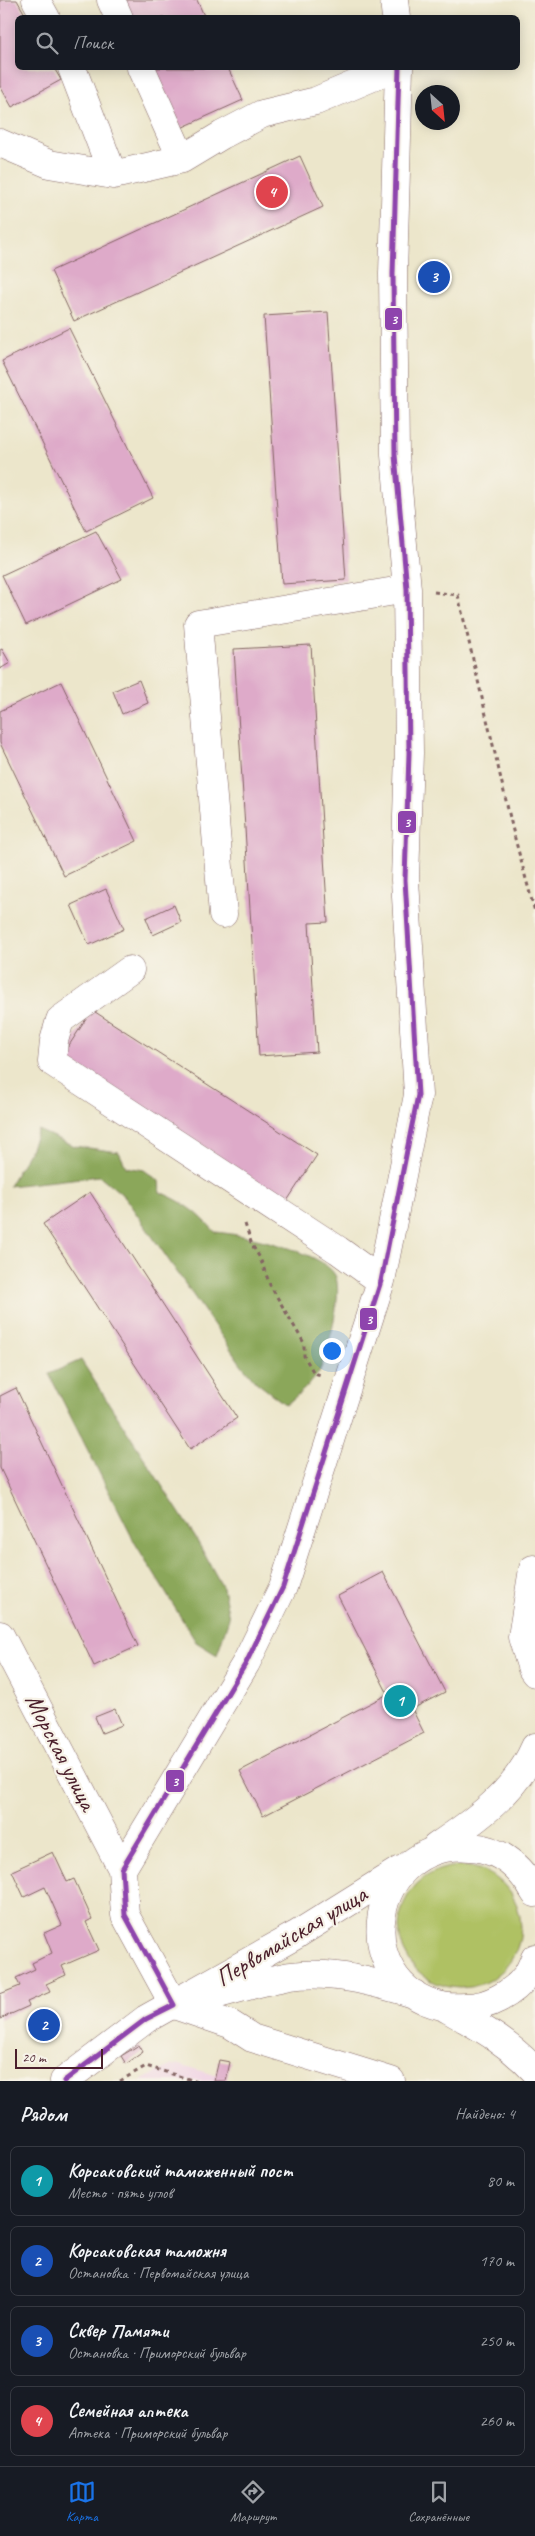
<!DOCTYPE html>
<html lang="ru">
<head>
<meta charset="utf-8">
<style>
  :root { --surface:#171b24; --page:#242831; --text:#f1f3f6; --muted:#9ea1a6; --line:#363941; --accent:#1a73e8 }
  body { margin:0; font-family:Caveat,sans-serif; background:var(--page); color:var(--text) }
  .compass { position:absolute; left:415px; top:85px; width:45px; height:45px; border-radius:50%; background:var(--surface); box-shadow:0 2px 12px #0003; rotate:153deg }
  .scale { position:absolute; left:15px; bottom:12px; width:88px; box-sizing:border-box; padding-left:5px; border:2px solid #4a1f2b; border-top:0; font-size:14px; line-height:18px; white-space:nowrap; color:#4a1f2b; -webkit-text-stroke:4px #f7f3e8; paint-order:stroke }
  .you { position:absolute; left:331px; top:1350px; width:18px; height:18px; margin:-12px; border:4px solid #fff; border-radius:50%; background:#1a73e8; box-shadow:0 0 0 8px #1a73e833 }
  .badge { display:grid; place-items:center; width:32px; height:32px; border-radius:50%; background:var(--accent); color:#fff; font-size:16px; font-weight:700 }
  .pin { position:absolute; translate:-50% -50%; border:2px solid #fff; box-shadow:0 1px 5px #0006 }
  .list { margin:0; padding:0; list-style:none }
  h2 { display:flex; justify-content:space-between; align-items:center; height:65px; margin:0; padding:0 20px; font-size:21px }
  h2 small { font-size:16px; font-weight:400; color:var(--muted) }
  .list li { display:grid; grid-template-columns:32px 1fr auto; gap:15px; align-items:center; box-sizing:border-box; height:70px; margin:0 10px 10px; padding:0 10px; border:1px solid var(--line); border-radius:8px }
  .list b { display:block; font-size:19px; white-space:nowrap }
  .list p { margin:0; font-size:16px; white-space:nowrap; color:var(--muted) }
  .list em { font-size:16px; font-style:normal; color:var(--muted) }
  .icon { flex:none; width:28px; height:28px; fill:none; stroke:currentColor; stroke-width:2; stroke-linecap:round; stroke-linejoin:round }
  .map { position:relative; flex:none; width:535px; height:2081px; overflow:hidden }
  .search { position:absolute; background:var(--surface); box-shadow:0 2px 12px #0003; left:15px; right:15px; top:15px; height:55px; display:flex; align-items:center; gap:12px; box-sizing:border-box; padding:0 18px; border-radius:8px; color:var(--muted); font-size:19px }
  .sheet { height:385px; background:var(--surface) }
  nav { display:flex; justify-content:space-around; align-items:center; box-sizing:border-box; height:70px; border-top:1px solid var(--line); background:var(--surface); font-size:14px; color:var(--muted) }
  nav a { display:grid; justify-items:center; gap:2px }
  nav .on { color:var(--accent) }
  .map>svg:first-child { display:block }
</style>
</head>
<body>
<div class="map">
<svg width="535" height="2081" viewBox="0 0 535 2081">
  <rect width="100%" height="100%" fill="#f7f3e8"/>
  <filter id="ink" filterUnits="userSpaceOnUse"><feTurbulence type="fractalNoise" baseFrequency=".02" numOctaves="2"/><feDisplacementMap in="SourceGraphic" scale="10" xChannelSelector="R" yChannelSelector="G"/><feConvolveMatrix kernelMatrix="1 2 1 2 8 2 1 2 1" color-interpolation-filters="sRGB"/></filter>
  <filter id="wash" filterUnits="userSpaceOnUse"><feTurbulence type="fractalNoise" baseFrequency=".0096" numOctaves="4" result="noise"/><feDisplacementMap in="SourceGraphic" scale="20" xChannelSelector="R" yChannelSelector="G"/><feGaussianBlur stdDeviation="1.12" result="paint"/><feColorMatrix in="noise" values="0 0 0 0 0 0 0 0 0 0 0 0 0 0 0 0 0 1.4 0 .05"/><feComposite in="paint" operator="in"/></filter>
  <g filter="url(#wash)">
    <rect width="100%" height="100%" fill="#ece6cb"/>
    <path fill="#f0d0e4" d="M180 2064 232 2081H140L170 2066Z"/>
    <path fill="#afc164" stroke="#7c7048" d="M399 1927a61 61 0 1 1 122 0a61 61 0 1 1-122 0Z"/>
    <path fill="#8ba75a" stroke="#6a6342" d="M38 1130 74 1146 119 1152 126 1167 144 1170 159 1181 160 1192C185 1203 197 1211 215 1232 242 1234 322 1251 335 1275 344 1292 327 1356 319 1372 312 1384 296 1396 286 1405L256 1382 241 1364 124 1196 100 1176 9 1186 30 1150Z
      M81 1360 195 1537 223 1588 229 1618 217 1655 196 1642 135 1543 49 1374Z"/>
    <g id="blocks">
      <path fill="#deaac9" d="M0 0H17L27 18H18V68H54L61 80 12 107 0 86Z
        M123 0H197L205 18H131Z
        M154 68H228L243 100 181 128Z
        M300 156 323 207 74 321 51 271Z
        M328 312 346 580 282 584 264 316Z
        M69 328 153 498 86 531 2 361Z
        M96 531 122 579 26 625 2 575Z
        M311 645 328 922 309 923 317 1052 259 1056 234 649Z
        M2 649 10 663 0 669V650Z
        M139 680 148 703 122 714 113 691Z
        M61 682 137 841 64 876 0 743V711Z
        M106 889 124 929 89 945 71 905Z
        M174 905 181 922 153 935 146 918Z
        M92 1010 317 1155 287 1201 62 1056Z
        M90 1192 237 1418 190 1449 43 1224Z
        M16 1388 138 1646 94 1666 0 1468V1396Z
        M383 1572 445 1692 412 1709 424 1733 263 1816 240 1771 388 1694 338 1596Z
        M115 1709 122 1725 102 1733 95 1717Z
        M53 1852 67 1882 74 1879 92 1919 86 1922 99 1950 62 1966 66 1975 46 1984 50 1992 27 2002 29 2006 0 2019V1994L20 1986 16 1978 35 1969 32 1963 52 1953 44 1933 62 1925 45 1887 24 1897 12 1871Z
        M139 2045 143 2052 126 2064 121 2056Z
        M219 2060 230 2062 226 2081H214Z"/>
    </g>
  </g>
  <g filter="url(#ink)">
    <use href="#blocks" fill-opacity="0" stroke="#836563" stroke-width="1"/>
    <g fill="none" stroke-linecap="round" stroke-linejoin="round">
      <g stroke="#836563" stroke-width="29">
        <path id="minor" d="M36 0 46 18
          M111 0 119 18
          M394 0 396 18
          M72 68 113 175 182 159 222 135 262 114 316 101 394 68
          M141 68 182 159
          M0 143 49 164 113 175
          M223 914 198 624 407 589
          M130 970 60 1020 54 1041 52 1062 338 1250 381 1281
          M533 1569 522 1637 532 1669 535 1673
          M0 1635 122 1869
          M391 2081 252 2038 230 2024 174 2005 125 1915 122 1869 246 1663 283 1587 381 1281 418 1095 405 880 409 753 407 589 395 455 393 274 399 68"/>
      </g>
      <g stroke="#836563" stroke-width="29">
        <path id="major" d="M436 1847C476 1820 515 1793 535 1747
          M535 1893C521 1868 501 1849 471 1847 369 1837 345 1984 442 2006 449 2008 458 2007 465 2007 487 2008 514 1993 527 1975 530 1970 533 1963 535 1958
          M204 1998C232 1991 261 1981 290 1976 332 1970 374 1982 414 1994
          M446 2008C480 2027 508 2042 535 2071
          M64 2081 146 2019 296 1935 400 1870"/>
      </g>
      <path stroke="#836563" stroke-width="3" stroke-dasharray="4 4" stroke-linecap="butt" d="M434 592 458 595 514 835 535 912
        M245 1224 252 1245 260 1258 270 1285 304 1343V1356L314 1373 321 1375
        M120 2081 146 2066 195 2081"/>
      <use href="#minor" stroke="#fff" stroke-width="28"/>
      <use href="#major" stroke="#fff" stroke-width="28"/>
      <g stroke="#f7f3e8" stroke-width="9">
        <path id="bus-1" d="M174 2005 125 1915 122 1869 246 1663 283 1587 381 1281 418 1095 405 880 409 753 407 589 395 455 393 274 399 68
          M64 2081 146 2019 174 2005"/>
      </g>
      <use href="#bus-1" stroke="#8e44ad" stroke-width="5"/>
    </g>
  </g>
  <g text-anchor="middle" dominant-baseline="central" stroke-width="4.5" stroke-linejoin="round" paint-order="stroke">
    <g font-size="25" fill="#4a1f2b" stroke="#f7f3e8">
      <text transform="translate(61 1752) rotate(63)">Морская улица</text>
      <text transform="translate(291 1936) rotate(-31)">Первомайская улица</text>
    </g>
  </g>
  <g stroke="#f7f3e8" stroke-width="2">
    <rect x="384" y="307" width="19" height="24" rx="5" fill="#8e44ad"/>
    <rect x="397" y="810" width="20" height="24" rx="5" fill="#8e44ad"/>
    <rect x="359" y="1307" width="19" height="24" rx="5" fill="#8e44ad"/>
    <rect x="165" y="1769" width="20" height="24" rx="5" fill="#8e44ad"/>
  </g>
  <g font-size="14" text-anchor="middle" font-weight="bold" fill="#fff">
    <text x="394" y="324">3</text>
    <text x="407" y="827">3</text>
    <text x="369" y="1324">3</text>
    <text x="175" y="1786">3</text>
  </g>
</svg>
<svg class="compass" viewBox="-18 -18 36 36"><path d="M0-13l5 13h-10z" fill="#e53935"/><path d="M0 13l5-13h-10z" fill="#9ea1a6"/></svg>
<div class="scale">20 m</div>
<div class="you"></div>
<div class="pin badge" style="left:400px;top:1701px;background:#0f9aa8">1</div>
<div class="pin badge" style="left:44px;top:2025px;background:#1a4fb4">2</div>
<div class="pin badge" style="left:434px;top:277px;background:#1a4fb4">3</div>
<div class="pin badge" style="left:272px;top:192px;background:#e0444e">4</div>
<div class="search"><svg class="icon" aria-label="search" viewBox="0 0 24 24"><circle cx="10" cy="10" r="6"/><path d="M15 15l6 6"/></svg>Поиск</div>
</div>
<section class="sheet">
<h2>Рядом<small>Найдено: 4</small></h2>
<ul class="list">
<li><span class="badge" style="background:#0f9aa8">1</span><div><b>Корсаковский таможенный пост</b><p>Место · пять углов</p></div><em>80 m</em></li>
<li><span class="badge" style="background:#1a4fb4">2</span><div><b>Корсаковская таможня</b><p>Остановка · Первомайская улица</p></div><em>170 m</em></li>
<li><span class="badge" style="background:#1a4fb4">3</span><div><b>Сквер Памяти</b><p>Остановка · Приморский бульвар</p></div><em>250 m</em></li>
<li><span class="badge" style="background:#e0444e">4</span><div><b>Семейная аптека</b><p>Аптека · Приморский бульвар</p></div><em>260 m</em></li>
</ul>
</section>
<nav>
<a class="on"><svg class="icon" aria-label="map" viewBox="0 0 24 24"><path d="M3 6l6-2 6 2 6-2v14l-6 2-6-2-6 2zM9 4v14M15 6v14"/></svg>Карта</a>
<a><svg class="icon" aria-label="directions" viewBox="0 0 24 24"><path d="M12 3l9 9-9 9-9-9zM9 14v-3h6M13 9l2 2-2 2"/></svg>Маршрут</a>
<a><svg class="icon" aria-label="saved" viewBox="0 0 24 24"><path d="M7 4h10v16l-5-4-5 4z"/></svg>Сохранённые</a>
</nav>
</body>
</html>
